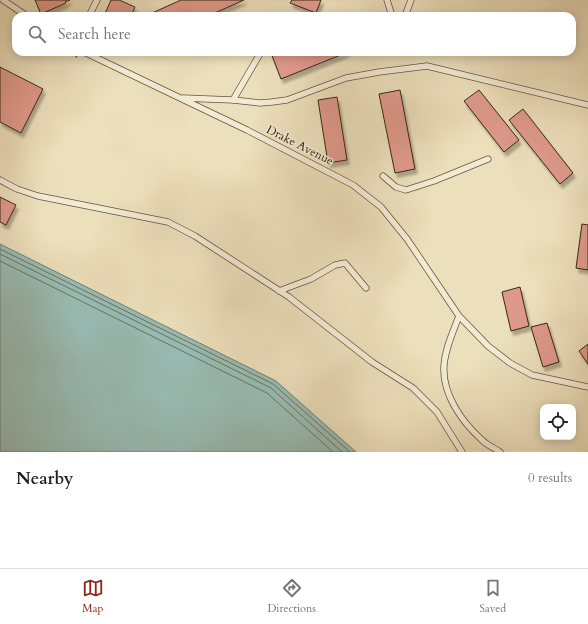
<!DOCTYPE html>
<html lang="en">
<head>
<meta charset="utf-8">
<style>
  :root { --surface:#fff; --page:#f2f2f2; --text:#202124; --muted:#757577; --line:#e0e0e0; --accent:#8f2418 }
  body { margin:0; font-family:Cardo,serif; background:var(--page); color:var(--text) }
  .controls { position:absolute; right:12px; bottom:12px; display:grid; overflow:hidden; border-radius:8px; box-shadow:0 2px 10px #0003 }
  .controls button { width:36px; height:36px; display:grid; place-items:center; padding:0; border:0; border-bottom:1px solid var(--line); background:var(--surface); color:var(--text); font:20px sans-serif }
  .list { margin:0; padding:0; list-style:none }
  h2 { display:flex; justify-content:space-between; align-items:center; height:52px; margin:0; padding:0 16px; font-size:17px }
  h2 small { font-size:13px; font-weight:400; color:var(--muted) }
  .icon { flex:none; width:22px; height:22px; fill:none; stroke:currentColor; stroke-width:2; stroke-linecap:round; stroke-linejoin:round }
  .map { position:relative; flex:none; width:588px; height:452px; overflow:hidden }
  .search { position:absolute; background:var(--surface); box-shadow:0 2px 10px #0003; left:12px; right:12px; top:12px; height:44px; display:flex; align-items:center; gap:10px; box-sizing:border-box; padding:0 14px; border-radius:12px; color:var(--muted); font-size:15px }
  .sheet { height:116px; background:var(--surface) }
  nav { display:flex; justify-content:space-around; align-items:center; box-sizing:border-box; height:56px; border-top:1px solid var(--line); background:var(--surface); font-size:11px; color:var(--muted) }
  nav a { display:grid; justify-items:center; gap:2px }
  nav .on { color:var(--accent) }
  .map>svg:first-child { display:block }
</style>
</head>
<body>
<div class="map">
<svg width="588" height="452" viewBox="0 0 588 452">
  <defs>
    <filter id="shadow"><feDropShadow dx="2.5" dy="4.5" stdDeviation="1" flood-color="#0004"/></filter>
  </defs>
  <rect width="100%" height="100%" fill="#ecdfbb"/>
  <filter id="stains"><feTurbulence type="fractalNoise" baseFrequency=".005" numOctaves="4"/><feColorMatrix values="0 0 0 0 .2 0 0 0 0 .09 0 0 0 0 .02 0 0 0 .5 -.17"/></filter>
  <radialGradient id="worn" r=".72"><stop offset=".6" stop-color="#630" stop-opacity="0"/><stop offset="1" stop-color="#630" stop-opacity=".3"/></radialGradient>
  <path fill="#99bcb4" stroke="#718075" d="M0 244 276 381 356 452H0Z"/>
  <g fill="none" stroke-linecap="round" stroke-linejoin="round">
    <path stroke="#687265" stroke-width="1" d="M0 249 273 384 350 452
      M0 254 271 388 342 452
      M0 261 267 393 333 452"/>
  </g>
  <path fill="#df998b" stroke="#362716" filter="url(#shadow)" d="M35 0H70L65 2 66 3 41 14Z
    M111 0H119L135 7 131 16H104Z
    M181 0H244L208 16H151L150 14Z
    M292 0H321L316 13 290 3Z
    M274 52H348L281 79 271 53Z
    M0 67 43 89 21 133 0 122Z
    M400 90 415 169 395 173 379 94Z
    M479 90 519 140 504 152 464 101Z
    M337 97 347 160 328 163 318 100Z
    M523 109 573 173 560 184 509 120Z
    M0 197 16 205 6 225 0 222Z
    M582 224 588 225V270L576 268Z
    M520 287 529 326 511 331 502 292Z
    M547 323 559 362 543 367 531 327Z
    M588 344V364L579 351Z"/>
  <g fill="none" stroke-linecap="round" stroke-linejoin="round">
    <g stroke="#64553f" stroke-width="7">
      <path id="lane" d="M3 0 27 16
        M387 0 392 16
        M89 16 97 0
        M405 16 411 0
        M84 52 247 130 353 185 381 207 407 239 459 316 488 346 510 363 532 375 588 387
        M183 98 233 100 260 103 272 102 287 100 346 78 379 72 427 66 588 105
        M233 100 261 52
        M383 176 396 187 406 190 434 181 488 159
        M0 180 17 189 38 196 168 222 195 236 289 297 372 362 413 388 437 412 462 452
        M279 291 311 279 335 265 345 263 366 288
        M459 316C453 332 445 349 444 366 442 394 462 422 482 440 487 445 494 448 500 452"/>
    </g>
    <path stroke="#362716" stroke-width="2" stroke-dasharray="1 2" stroke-linecap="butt" d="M68 52 77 57"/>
    <use href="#lane" stroke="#f3ead3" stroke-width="5.5"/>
  </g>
  <g text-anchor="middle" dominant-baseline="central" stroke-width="3" stroke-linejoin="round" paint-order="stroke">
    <g font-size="12" fill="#362716" stroke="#f3ead3">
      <text transform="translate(300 145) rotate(27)">Drake Avenue</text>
    </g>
  </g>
  <rect width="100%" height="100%" filter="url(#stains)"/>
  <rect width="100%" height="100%" fill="url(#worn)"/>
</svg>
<div class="controls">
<button><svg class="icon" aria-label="locate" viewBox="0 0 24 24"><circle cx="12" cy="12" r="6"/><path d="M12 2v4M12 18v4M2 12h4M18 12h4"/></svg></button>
</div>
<div class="search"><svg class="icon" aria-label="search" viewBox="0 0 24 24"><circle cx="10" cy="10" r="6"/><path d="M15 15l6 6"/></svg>Search here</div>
</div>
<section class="sheet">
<h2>Nearby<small>0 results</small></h2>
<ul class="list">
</ul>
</section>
<nav>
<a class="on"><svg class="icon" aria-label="map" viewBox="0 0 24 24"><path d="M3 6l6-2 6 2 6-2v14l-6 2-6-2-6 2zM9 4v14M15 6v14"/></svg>Map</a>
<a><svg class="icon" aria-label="directions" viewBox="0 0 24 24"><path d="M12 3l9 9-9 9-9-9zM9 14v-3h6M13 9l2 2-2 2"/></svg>Directions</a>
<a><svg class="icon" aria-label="saved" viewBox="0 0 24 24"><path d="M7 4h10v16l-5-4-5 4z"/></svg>Saved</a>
</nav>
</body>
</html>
